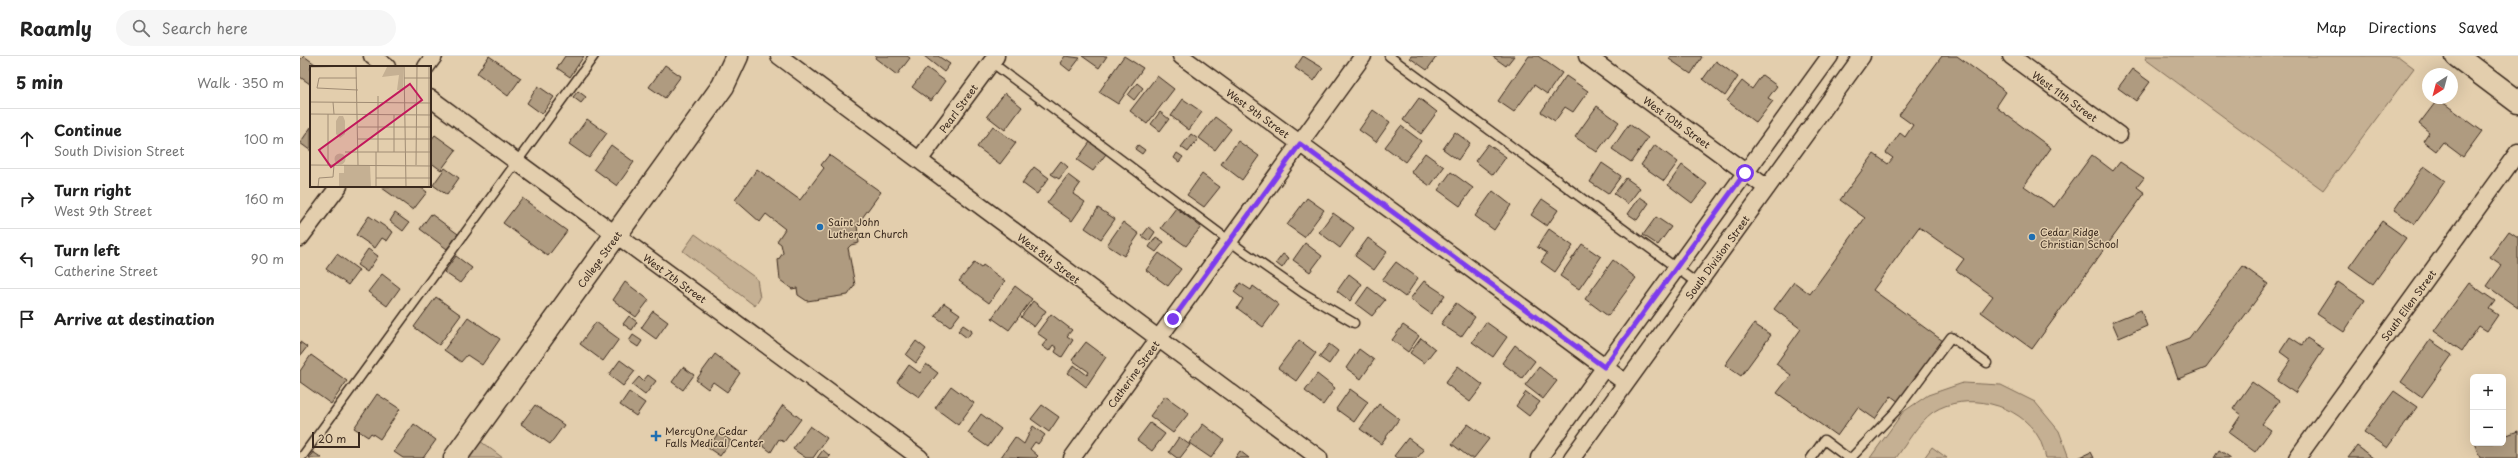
<!DOCTYPE html>
<html lang="en">
<head>
<meta charset="utf-8">
<style>
  :root { --surface:#fff; --page:#f6f6f6; --text:#222; --muted:#767676; --line:#e0e0e0 }
  body { margin:0; font-family:"Playpen Sans",sans-serif; background:var(--page); color:var(--text) }
  .controls { position:absolute; right:12px; bottom:12px; display:grid; overflow:hidden; border-radius:6px; box-shadow:0 4px 16px #0002 }
  .controls button { width:36px; height:36px; display:grid; place-items:center; padding:0; border:0; border-bottom:1px solid var(--line); background:var(--surface); color:var(--text); font:20px sans-serif }
  .compass { position:absolute; left:2122px; top:12px; width:36px; height:36px; border-radius:50%; background:var(--surface); box-shadow:0 4px 16px #0002; rotate:216deg }
  .scale { position:absolute; left:12px; bottom:10px; width:48px; box-sizing:border-box; padding-left:4px; border:2px solid #3b2a1e; border-top:0; font-size:11px; line-height:14px; white-space:nowrap; color:#3b2a1e; -webkit-text-stroke:3px #e3cead; paint-order:stroke }
  .stop { position:absolute; width:12px; height:12px; margin:-9px; border:3px solid #7c3aed; border-radius:50%; background:#fff }
  .stop.end { background:#7c3aed; border-color:#fff; box-shadow:0 1px 4px #0008 }
  .list { margin:0; padding:0; list-style:none }
  h2 { display:flex; justify-content:space-between; align-items:center; height:52px; margin:0; padding:0 16px; font-size:17px }
  h2 small { font-size:13px; font-weight:400; color:var(--muted) }
  .list li { display:grid; grid-template-columns:26px 1fr auto; gap:12px; align-items:center; box-sizing:border-box; height:60px; padding:0 16px; border-top:1px solid var(--line) }
  .list b { display:block; font-size:15px; white-space:nowrap }
  .list p { margin:0; font-size:13px; white-space:nowrap; color:var(--muted) }
  .list em { font-size:13px; font-style:normal; color:var(--muted) }
  .icon { flex:none; width:22px; height:22px; fill:none; stroke:currentColor; stroke-width:2; stroke-linecap:round; stroke-linejoin:round }
  .map { position:relative; flex:none; width:2218px; height:402px; overflow:hidden }
  header { display:flex; align-items:center; gap:24px; box-sizing:border-box; height:56px; padding:0 20px; background:var(--surface); border-bottom:1px solid var(--line) }
  header strong { font-size:19px }
  nav { display:flex; gap:22px; margin-inline-start:auto; font-size:14px }
  .search { width:280px; height:36px; background:var(--page); display:flex; align-items:center; gap:10px; box-sizing:border-box; padding:0 14px; border-radius:22px; color:var(--muted); font-size:15px }
  main { display:flex }
  aside { flex:1; background:var(--surface) }
  .map>svg:first-child { display:block }
</style>
</head>
<body>
<header>
<strong>Roamly</strong>
<div class="search"><svg class="icon" aria-label="search" viewBox="0 0 24 24"><circle cx="10" cy="10" r="6"/><path d="M15 15l6 6"/></svg>Search here</div>
<nav><a>Map</a><a>Directions</a><a>Saved</a></nav>
</header>
<main>
<aside>
<h2>5 min<small>Walk · 350 m</small></h2>
<ul class="list">
<li><svg class="icon" aria-label="ahead" viewBox="0 0 24 24"><path d="M12 20V5M6 11l6-6 6 6"/></svg><div><b>Continue</b><p>South Division Street</p></div><em>100 m</em></li>
<li><svg class="icon" aria-label="right" viewBox="0 0 24 24"><path d="M7 20v-9h11M14 6l5 5-5 5"/></svg><div><b>Turn right</b><p>West 9th Street</p></div><em>160 m</em></li>
<li><svg class="icon" aria-label="left" viewBox="0 0 24 24"><path d="M17 20v-9H6M10 6l-5 5 5 5"/></svg><div><b>Turn left</b><p>Catherine Street</p></div><em>90 m</em></li>
<li><svg class="icon" aria-label="arrive" viewBox="0 0 24 24"><path d="M6 21V4h12l-3 4 3 4H6"/></svg><div><b>Arrive at destination</b></div></li>
</ul>
</aside>
<div class="map">
<svg width="2218" height="402" viewBox="0 0 2218 402">
  <rect width="100%" height="100%" fill="#e3cead"/>
  <filter id="ink" filterUnits="userSpaceOnUse"><feTurbulence type="fractalNoise" baseFrequency=".025" numOctaves="2"/><feDisplacementMap in="SourceGraphic" scale="8" xChannelSelector="R" yChannelSelector="G"/><feConvolveMatrix kernelMatrix="1 2 1 2 8 2 1 2 1" color-interpolation-filters="sRGB"/></filter>
  <g filter="url(#ink)">
    <path fill="#c5b093" stroke="#806d58" d="M1847 0H2098L2114 12 2023 134 1845 3Z
      M395 178 457 223 460 242 455 250 383 195Z
      M1663 327 1701 329 1735 346 1759 375 1769 402H1746C1744 395 1742 388 1739 382 1720 347 1665 335 1633 356 1618 367 1607 387 1596 402H1570L1603 356 1628 339Z
      M180 385 203 402H168Z
      M1632 391 1647 402H1624Z"/>
    <path fill="#af9b80" stroke="#3b2a1e" d="M4 0 19 11H11L10 28 0 21V4Z
      M189 0 221 22 208 40 177 17Z
      M265 0H284L270 21 257 12Z
      M576 0H607L610 2 597 19 575 2Z
      M624 0H638L650 8 644 16Z
      M765 0 780 2 770 15 760 7Z
      M782 0H807L799 12Z
      M824 0 843 12 818 48 799 36Z
      M1003 0 1023 12 1014 25 995 12Z
      M1111 0H1137L1127 14 1110 2Z
      M1192 0H1214L1206 10Z
      M1229 0H1238L1262 17 1247 38 1234 29 1214 56 1198 45Z
      M1371 0H1400L1402 1 1391 18 1369 3Z
      M1642 0H1657L1706 36 1696 51 1751 92 1724 130 1754 151 1792 99 1813 115 1820 106 1844 122 1837 131 1845 137 1732 293 1681 256 1693 240 1656 214 1664 203 1619 171 1573 234 1643 285 1599 346 1591 340 1575 363 1558 351 1537 380 1477 337 1491 319 1476 308 1501 273 1474 253 1494 226 1510 238 1565 162 1540 144 1574 98 1588 108 1593 102 1586 97 1600 77 1605 81 1613 69 1599 59Z
      M1416 5 1438 21 1425 40 1403 23Z
      M365 9 381 20 365 42 349 31Z
      M627 12 645 25 631 45 612 31Z
      M1832 13 1850 26 1836 45 1818 32Z
      M1462 19 1477 30 1468 42 1473 45 1456 67 1427 45 1442 25 1452 33Z
      M857 20 874 33 847 68 830 55Z
      M1266 20 1288 35 1273 56 1265 51 1255 65 1241 56Z
      M837 27 843 32 834 44 828 39Z
      M238 30 254 41 242 58 227 47Z
      M278 35 286 41 281 47 273 41Z
      M705 37 722 51 705 74 687 60Z
      M1119 42 1137 56 1121 78 1103 64Z
      M883 43 902 56 889 74 871 60Z
      M2138 43 2182 75 2163 101 2143 86 2136 95 2123 85 2129 76 2119 68Z
      M1297 50 1319 66 1297 96 1275 81Z
      M1073 54 1090 66 1076 86 1059 74Z
      M860 56 869 63 860 75 851 68Z
      M915 61 931 73 915 94 899 82Z
      M287 63 307 77 289 102 269 88Z
      M1329 68 1348 82 1331 106 1312 93Z
      M693 70 716 87 700 108 677 91Z
      M1101 70 1121 85 1105 106 1085 91Z
      M11 71V95L0 87Z
      M1155 76 1170 87 1158 104 1143 93Z
      M891 78 898 83 888 96 881 91Z
      M135 79 156 94 141 114 130 106V85Z
      M938 85 959 100 942 124 921 108Z
      M790 86 806 98 793 115 777 104Z
      M1188 88 1206 101 1193 119 1175 105Z
      M311 89 334 106 317 130 294 113Z
      M838 89 845 94 842 98 835 93Z
      M1355 89 1378 106 1364 125 1341 109Z
      M877 97 883 101 879 106 874 102Z
      M1125 97 1144 111 1130 130 1111 116Z
      M529 99 581 136 557 169 559 187 551 189 548 192 555 229 548 239 507 245 498 239 497 232 492 233 480 224 478 204 483 197 481 188 477 185 485 173 466 158 460 166 435 144 457 113 500 144 524 112 521 109Z
      M761 105 768 111 759 123 751 118Z
      M1302 107 1321 120 1308 138 1290 126Z
      M1382 109 1407 128 1392 147 1368 129Z
      M2124 110 2145 125 2115 168 2094 154Z
      M734 111 749 122 737 138 722 127Z
      M145 112 159 122 147 139 133 129Z
      M1151 116 1173 132 1160 150 1138 134Z
      M902 118 920 131 904 151 887 139Z
      M768 119 780 128 773 138 785 146 772 165 747 147Z
      M1326 122 1340 132 1328 148 1314 138Z
      M83 130H119L127 136 113 154 82 132Z
      M1193 135 1211 149 1194 174 1175 160Z
      M1340 141 1349 147 1337 164 1328 158Z
      M222 142 267 175 248 200 203 167Z
      M1007 142 1024 154 1004 181 987 169Z
      M1242 143 1258 154 1247 170 1231 159Z
      M798 152 815 163 801 183 785 172Z
      M876 152 901 171 886 190 861 172Z
      M95 157 109 167 103 175 90 165Z
      M1033 157 1054 172 1040 192 1019 176Z
      M131 158 158 178 147 193 120 173Z
      M69 160 93 176 87 185 82 182 75 192 56 179Z
      M1356 161 1371 171 1358 189 1343 179Z
      M2082 165 2106 182 2073 228 2049 211Z
      M823 166 839 178 824 200 807 189Z
      M849 171 855 176 849 185 842 180Z
      M1249 173 1273 190 1255 216 1241 206 1247 197 1237 191Z
      M2209 175 2218 181V252L2187 230 2202 209 2190 201Z
      M856 181 864 186 856 196 849 191Z
      M1068 182 1087 196 1074 214 1055 200Z
      M1005 187 1022 200 1010 216 993 204Z
      M1282 188 1301 201 1279 233 1260 220Z
      M68 193 78 200 67 216 57 209Z
      M859 197 881 213 868 230 846 214Z
      M37 198 59 214 48 229 26 213Z
      M983 198 989 202 982 212 976 207Z
      M156 200 172 212 160 227 144 216Z
      M1313 204 1336 222 1308 260 1285 243Z
      M1096 206 1118 222 1105 241 1082 224Z
      M674 207 681 212 683 209 705 225 689 247 659 225Z
      M1943 210 1968 228 1906 312 1878 323 1866 291 1889 282Z
      M82 218 100 232 87 250 68 236Z
      M1049 218 1062 228 1050 245 1037 235Z
      M1124 225 1145 239 1131 258 1110 243Z
      M325 226 349 244 336 261 313 244Z
      M2038 226 2065 244 2044 276 2017 258Z
      M940 227 951 234 953 230 979 249 963 271 937 252 943 243 934 236Z
      M2169 227 2195 245 2189 253 2198 259 2187 275 2179 270 2162 295 2134 275Z
      M715 230 732 243 709 274 692 262Z
      M1068 231 1085 244 1072 260 1056 248Z
      M136 241 161 259 139 289 114 271Z
      M733 245 746 255 734 271 721 261Z
      M644 247 660 258 650 271 635 260Z
      M1156 247 1175 261 1161 281 1141 268Z
      M1841 254 1847 270 1819 282 1812 266Z
      M353 255 368 266 356 283 341 272Z
      M751 258 772 274 767 280 773 284 762 301 755 296 757 292 753 289 749 295 742 290 747 284 737 277Z
      M329 260 337 266 332 274 323 268Z
      M168 261 200 283 182 309 167 299 161 306 144 294Z
      M296 266 319 283 303 305 280 288Z
      M1186 266 1207 281 1193 301 1172 286Z
      M1454 268 1471 279 1441 320 1425 309Z
      M663 269 672 275 667 282 658 275Z
      M1103 269 1119 280 1108 296 1092 284Z
      M333 279 342 285 338 291 329 285Z
      M1990 281 2002 289 2007 282 2024 293 1995 337 1977 325 1991 304 1980 296Z
      M1121 282 1135 293 1124 307 1110 297Z
      M999 284 1016 297 996 325 978 312Z
      M2130 284 2152 299 2122 341 2101 326Z
      M616 285 626 293 616 307 606 299Z
      M0 286 7 291 0 300Z
      M786 286 806 301 786 331 768 317 774 309 787 319 789 316 772 304Z
      M1029 288 1038 295 1029 308 1019 301Z
      M1215 289 1235 305 1222 322 1202 307Z
      M1059 293 1074 304 1061 323 1046 312Z
      M415 298 440 317 427 336 413 326 408 333 396 324Z
      M11 299 47 325 31 348 0 326V315Z
      M320 304 335 315 323 330 309 319Z
      M626 308 638 317 619 341 597 326 609 309 620 317Z
      M1158 310 1183 329 1170 346 1145 327Z
      M383 311 394 319 383 334 372 326Z
      M1239 311 1257 325 1243 343 1225 329Z
      M1017 318 1035 332 1023 349 1005 335Z
      M348 319 356 325 345 339 332 329 339 321 343 325Z
      M1952 326 1979 345 1962 368 1971 374 1955 396 1929 377 1941 359 1933 353Z
      M651 330 674 347 658 369 635 352Z
      M1050 333 1068 346 1054 366 1036 353Z
      M2094 335 2117 351 2087 392 2064 376Z
      M329 336 345 347 336 360 320 349Z
      M1226 336 1240 346 1229 360 1216 350Z
      M77 338 100 353 80 383 71 377 68 381 54 372Z
      M865 340 889 357 873 377 850 360Z
      M1079 348 1099 363 1081 388 1060 373Z
      M235 349 264 369 250 388 221 368Z
      M483 349 501 363 484 386 479 383 471 396 458 386Z
      M742 349 759 361 749 376 731 363Z
      M681 358 701 373 688 391 668 377Z
      M850 367 865 378 852 395 837 384Z
      M114 368 136 384 123 402H103L94 396Z
      M903 368 924 384 911 402 889 387Z
      M1168 368 1189 383 1174 402H1170L1152 388Z
      M2203 369 2207 379 2218 375V402H2180L2174 387H2203Z
      M510 370 527 382 513 402H506L493 393Z
      M733 370 745 379 738 388 735 386 730 393 738 400 736 402 701 401 715 381 724 388Z
      M419 376 431 385 420 400 408 392Z
      M879 381 890 389 880 402H877L869 396Z
      M1108 382 1124 394 1117 402H1097L1094 400Z
      M2057 390 2073 402H2048Z
      M523 394 530 400 529 402H517Z
      M1919 394 1931 402H1914Z
      M940 395 949 402H935Z
      M13 396 22 402H9Z
      M1791 396 1794 402H1778Z"/>
    <g fill="none" stroke-linecap="round" stroke-linejoin="round">
      <g stroke="#3b2a1e" stroke-width="11">
        <path id="lane" d="M1089 0 1398 228
          M691 6 943 195 1003 237 1054 267
          M1 402 294 0
          M1511 402 1524 384 1548 402
          M1551 402 1596 355 1651 281 1687 307"/>
      </g>
      <g stroke="#3b2a1e" stroke-width="19">
        <path id="street" d="M72 0 87 11
          M479 0 1019 402
          M881 0 1326 327
          M1287 0 1467 132
          M1711 0 1819 79
          M126 11 134 0
          M130 42 620 402
          M620 103 696 0
          M0 182 39 130
          M772 402 1063 0
          M1239 402 1530 0
          M1272 402 1562 0
          M1997 402 2218 96"/>
      </g>
      <g stroke="#3b2a1e" stroke-width="25">
        <path id="secondary" d="M2157 0 2218 46
          M155 402 423 30 437 0"/>
      </g>
      <use href="#lane" stroke="#e3cead" stroke-width="8"/>
      <use href="#street" stroke="#e3cead" stroke-width="16"/>
      <use href="#secondary" stroke="#e3cead" stroke-width="22"/>
    </g>
  </g>
  <g fill="none" stroke-linecap="round" stroke-linejoin="round" filter="url(#ink)">
    <path stroke="#7c3aed" stroke-width="5" d="M873 263 1000 88 1304 311 1445 117"/>
  </g>
  <g fill="#1f6fb2" stroke="#e3cead" stroke-width="1.5">
    <circle cx="520" cy="171" r="4"/>
    <circle cx="1732" cy="181" r="4"/>
    <path d="M354 374h4v4h4v4h-4v4h-4v-4h-4v-4h4z"/>
  </g>
  <g text-anchor="middle" dominant-baseline="central" stroke-width="3" stroke-linejoin="round" paint-order="stroke">
    <g font-size="10" fill="#3b2a1e" stroke="#e3cead">
      <text transform="translate(1765 40) rotate(36)">West 11th Street</text>
      <text transform="translate(658 52) rotate(-54)">Pearl Street</text>
      <text transform="translate(958 57) rotate(36)">West 9th Street</text>
      <text transform="translate(1377 66) rotate(36)">West 10th Street</text>
      <text transform="translate(1417 201) rotate(-54)">South Division Street</text>
      <text transform="translate(749 202) rotate(37)">West 8th Street</text>
      <text transform="translate(299 203) rotate(-54)">College Street</text>
      <text transform="translate(375 222) rotate(36)">West 7th Street</text>
      <text transform="translate(2108 249) rotate(-54)">South Ellen Street</text>
      <text transform="translate(833 318) rotate(-54)">Catherine Street</text>
    </g>
    <g font-size="10" fill="#3b2a1e" stroke="#e3cead" text-anchor="start">
      <text x="528" y="165">Saint John<tspan x="528" dy="12">Lutheran Church</tspan></text>
      <text x="1740" y="175">Cedar Ridge<tspan x="1740" dy="12">Christian School</tspan></text>
      <text x="365" y="374">MercyOne Cedar<tspan x="365" dy="12">Falls Medical Center</tspan></text>
    </g>
  </g>
  <g transform="translate(10 10)">
    <rect width="121" height="121" fill="#e3cead"/>
    <path d="M77 1H93V24H87L89 9 72 11ZM29 50H33L35 55V68L30 72 26 68V55ZM24.5 93a5.5 5.5 0 1 1 11 0a5.5 5.5 0 1 1-11 0ZM34 99H60L61 121H29V107H34Z" fill="#c5b093"/>
    <path fill="none" stroke="#a08c74" stroke-width="1" d="M46 0 48 99M94 0 96 121M0 1 49 0M47 12H9L7 22 48 24M94 12H120M0 13V0M68 30V86M0 36 121 37M23 36 24 48M0 48 121 49M18 48V99M84 49V86M48 61H121M48 73H121M35 86H121M66 86V121M0 99 121 100M106 99 107 0M66 112H121M8 121 9 112 23 111 24 99M119 121V0"/>
    <path fill="#c2185b" fill-opacity="0.15" stroke="#c2185b" stroke-width="2" d="M100 18 112 34 21 101 9 84Z"/>
    <rect width="121" height="121" fill="none" stroke="#3b2a1e" stroke-width="2"/>
  </g>
</svg>
<div class="controls">
<button>+</button>
<button>−</button>
</div>
<svg class="compass" viewBox="-18 -18 36 36"><path d="M0-13l5 13h-10z" fill="#e53935"/><path d="M0 13l5-13h-10z" fill="#767676"/></svg>
<div class="scale">20 m</div>
<div class="stop" style="left:1445px;top:117px"></div>
<div class="stop end" style="left:873px;top:263px"></div>
</div>
</main>
</body>
</html>
